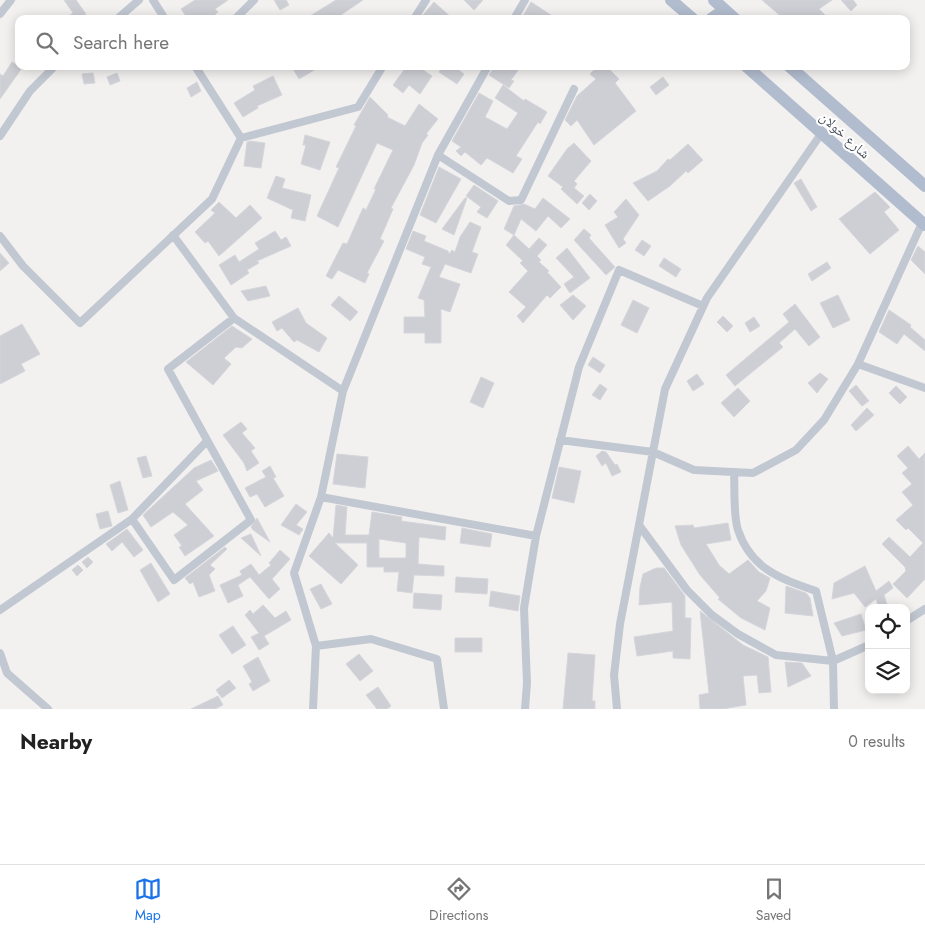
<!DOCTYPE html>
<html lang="en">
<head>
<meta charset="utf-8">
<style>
  :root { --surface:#fff; --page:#f6f6f6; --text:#222; --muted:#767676; --line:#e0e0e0; --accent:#1a73e8 }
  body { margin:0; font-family:Jost,"Noto Naskh Arabic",sans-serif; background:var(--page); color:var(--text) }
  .controls { position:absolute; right:15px; bottom:15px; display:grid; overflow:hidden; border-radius:10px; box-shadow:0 2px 12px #0003 }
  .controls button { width:45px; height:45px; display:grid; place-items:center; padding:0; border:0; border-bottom:1px solid var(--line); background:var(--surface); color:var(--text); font:25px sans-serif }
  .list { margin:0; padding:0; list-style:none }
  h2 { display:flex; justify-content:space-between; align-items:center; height:65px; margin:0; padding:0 20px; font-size:21px }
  h2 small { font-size:16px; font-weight:400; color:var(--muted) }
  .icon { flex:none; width:28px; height:28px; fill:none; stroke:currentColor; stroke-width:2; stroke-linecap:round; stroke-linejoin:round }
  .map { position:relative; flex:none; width:925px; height:709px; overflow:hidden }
  .search { position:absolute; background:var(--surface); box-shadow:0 2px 12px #0003; left:15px; right:15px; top:15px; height:55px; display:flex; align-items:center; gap:12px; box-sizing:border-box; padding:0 18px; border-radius:10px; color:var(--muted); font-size:19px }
  .sheet { height:155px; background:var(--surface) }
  nav { display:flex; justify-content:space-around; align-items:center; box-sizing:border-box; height:70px; border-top:1px solid var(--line); background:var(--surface); font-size:14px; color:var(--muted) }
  nav a { display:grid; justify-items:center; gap:2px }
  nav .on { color:var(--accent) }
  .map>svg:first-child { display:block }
</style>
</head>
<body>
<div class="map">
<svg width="925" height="709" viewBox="0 0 925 709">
  <rect width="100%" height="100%" fill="#f3f1f0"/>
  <path fill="#cdcfd5" stroke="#d5d6db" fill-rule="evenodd" d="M64 0H76L86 14 80 19H64L73 13Z
    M195 0H228L215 9 218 12 210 19H188L181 9Z
    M274 0H286L289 5 280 10Z
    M336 0H363L335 19H305Z
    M464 0H483L474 10Z
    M762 0H832L819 9 829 19H784Z
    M841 0H853L857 5 851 11Z
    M434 2 453 19H427L423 15Z
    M531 2 557 19H521Z
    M12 62 22 68 0 99V74L3 76Z
    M298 66H321L299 79 293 69Z
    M407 66H417L432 76 420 94 409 85 403 93 393 85Z
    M443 66H453L464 74 457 84 439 72Z
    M495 66H521L511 80 514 81 509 88 489 75Z
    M598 66H606L619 79 615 83 636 111 594 145 577 120 571 126 565 120 577 96 596 79 590 74Z
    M93 73 95 83 84 84 82 74Z
    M117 73 120 81 110 85 107 77Z
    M273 76 282 95 257 106 258 108 243 117 234 103 255 90 253 86Z
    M663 77 669 85 656 95 650 87Z
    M197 82 201 91 191 97 187 88Z
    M503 85 524 101 525 99 547 112 540 124 538 122 516 156 522 159 513 173 487 158 481 165 465 152 461 156 456 151 461 147 452 141 479 93 493 101 485 117 507 129 518 113 495 98Z
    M370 97 388 115 387 117 405 126 419 104 438 119 426 134 428 135 422 143 414 165 391 208 393 209 380 239 384 241 367 273 369 274 365 283 338 270 332 279 326 276 343 243 347 244 363 208 366 210 376 189H374L393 150 377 143 338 227 317 216 339 168 336 167 356 126 354 125Z
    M305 135 330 142 320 170 301 164 306 145H303Z
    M250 141 265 143 261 168 244 166 247 142Z
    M574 143 591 161 574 181 577 184 574 188 584 196 577 204 561 189 563 187 548 176 567 149Z
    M688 144 703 160 688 173 686 171 670 186 648 201 633 183 657 171 668 159 670 160Z
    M439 167 461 179 436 223 420 215Z
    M276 176 285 179 282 188 311 195 305 221 291 218 293 210 267 198Z
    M801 179 817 207 811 211 794 183Z
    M474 185 498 201 487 218 477 212 481 207 466 196Z
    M875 192 890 207 884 212 899 230 870 254 839 219Z
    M590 194 597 201 589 210 582 203Z
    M465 198H467L454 235 442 229Z
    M543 198 570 219 561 228 548 216 536 231 521 219 514 235 504 229 514 206 524 204 535 209Z
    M626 199 639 215 623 239 626 243 619 248 605 225 618 217 614 212Z
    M219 202 236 218 250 205 262 218 219 256 208 241 205 243 195 232 215 213 211 210Z
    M470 222 481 227 472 252 478 254 471 273 445 264 439 277 460 284 450 312 441 309V343H425V333H404V317H425L424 300 418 298 431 267 422 264 425 257 406 249 413 231 426 236 424 241 448 251 449 254 452 250 455 252 460 237Z
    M584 229 591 235 589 238 615 267 606 275 574 240Z
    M275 231 281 240 286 237 291 246 257 261 259 263 247 270 249 273 231 285 219 265 235 255 239 262 259 249 255 243Z
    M514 235 529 249 539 238 547 245 537 256 541 260 539 262 549 271 547 272 561 287 550 298 547 295 523 323 517 316 526 307 509 292 528 271 520 263 523 261 506 245Z
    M642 240 651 246 644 256 635 250Z
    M918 246 925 252V274L911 260Z
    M567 248 590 278 570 293 564 284 574 277 556 258Z
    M0 253 9 263 0 271Z
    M664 258 681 269 676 277 659 266Z
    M827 262 831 268 812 281 808 274Z
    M266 286 270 296 248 301 241 291Z
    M573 295 586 306 573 320 560 305Z
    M838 295 850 320 833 328 820 303Z
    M339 296 358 312 350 321 331 305Z
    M633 300 649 308 637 333 621 325Z
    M795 304 820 337 809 346 795 329 779 343 783 347 735 386 726 375 789 322 783 314Z
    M298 308 306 323 327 338 319 352 297 340 294 342 282 328 277 331 272 322Z
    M889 310 911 325 910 327 925 340V351L904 334 897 344 879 332Z
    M723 316 733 326 727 332 717 322Z
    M754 317 760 326 750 332 745 323Z
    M22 324 40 354 21 364 25 371 0 384V336Z
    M232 326 252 339 242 348 236 347 224 358 231 364 213 385 186 362Z
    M593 357 605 365 600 373 588 365Z
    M820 373 828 379 817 393 808 383Z
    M697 374 704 384 693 391 687 381Z
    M481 377 494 383 483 408 470 402Z
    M600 384 607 389 600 400 592 395Z
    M856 385 869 401 862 406 849 391Z
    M896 386 907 397 900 404 889 393Z
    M738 388 750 401 734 417 721 403Z
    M867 408 874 415 856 431 851 425Z
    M241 422 247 429 242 433 255 448 251 451 259 463 247 471 244 463 223 435Z
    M908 446 919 459 925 453V579L907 598 893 584 906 571 905 567 882 544 889 537 910 557 923 543 908 528 906 530 896 520 913 505 902 492 912 484 902 473 908 468 897 456Z
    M602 451 606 452 615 465 617 464 621 472 612 476 606 463 602 466 596 456Z
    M337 454 368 457 365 488 333 484Z
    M146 456 152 476 143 478 137 458Z
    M211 460 218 471 196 481 203 490 185 504 214 536 185 556 179 547 182 546 174 535 188 525 173 512 151 527 143 515 194 468Z
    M270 466 276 477 273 478 284 496 265 507 257 494 250 497 245 488 266 477 262 471Z
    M559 467 581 471 574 503 552 498Z
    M120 481 128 510 118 513 110 485Z
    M296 504 307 512 296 525 303 529 299 535 281 525Z
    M336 505 347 507 345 535H369L372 512 402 517 401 521 446 527 445 540 419 537 418 564 444 566V576L414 575 412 593 397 591 399 572H384V567H367V543H335L358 565 341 584 309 556 329 533 333 538ZM379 539 406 543V558H379Z
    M108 511 112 526 100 529 96 514Z
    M257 518 270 542 253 530 251 527Z
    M728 523 731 540 706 544 719 565 729 574 748 560 759 572 770 578 766 591 757 601 770 608 765 630 741 618 718 599 720 598 700 575 681 545 675 526 693 525 694 528Z
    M462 528 492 534 490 547 460 543Z
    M127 529 143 550 134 557 122 542 112 551 106 544Z
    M251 534 261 556 241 538Z
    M225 547 227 549 210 565 215 569 209 575 215 591 199 597 193 582 190 584 185 578Z
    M280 550 290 559 272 579 280 589 269 599 250 577 238 585 243 596 228 603 220 585 242 575 240 571 251 564 259 575 271 565 269 563Z
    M88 557 93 562 87 568 82 562Z
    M151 563 170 594 158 602 140 570Z
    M78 565 83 570 77 576 72 570Z
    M865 566 876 591 889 581 893 588 884 595 888 608H879L876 599 865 607 854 593 832 599 834 583Z
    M656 568H664L685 596V618H691L690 659 673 658V651L637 656 634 637 673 631 672 602 639 605 640 587 643 574Z
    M456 577 488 579 487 594 455 592Z
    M321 584 332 604 321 609 310 589Z
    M786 586 806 593 810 598 813 616 785 613Z
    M491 591 520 596 518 611 489 606Z
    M414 593 442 595 441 610 413 608Z
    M263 605 275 618 286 611 291 620 264 636 269 644 259 650 251 637 259 633 245 615 250 610 253 614Z
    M700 611 743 645 768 657 771 692 759 693 757 675 743 676 746 705 723 709H700L699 695 709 693Z
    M861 614 866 630 842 636 834 623Z
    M233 626 246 645 232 654 219 635Z
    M455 638H482V652H455Z
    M568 653 595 655 592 701H595V709H563Z
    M359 654 373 671 360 681 346 664Z
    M258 657 270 681 253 691 249 684 252 682 243 666Z
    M785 662 802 663 811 676 788 687Z
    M229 680 236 688 222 698 216 690Z
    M378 687 391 706 387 709H377L366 695Z
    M218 696 223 705 215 709H191Z"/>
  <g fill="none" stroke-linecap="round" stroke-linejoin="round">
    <path stroke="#c2c8d1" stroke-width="8" d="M153 0 165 19
      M0 14 11 0
      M117 19 139 0
      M235 19 254 0
      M414 19 426 0
      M514 19 525 0
      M0 136 30 91 55 66
      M241 138 358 107 383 66
      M438 155 509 201 521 200 574 89
      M922 223 858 364 925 388
      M173 235 234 318 343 391 438 155 488 66
      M0 236 23 266 80 323 212 199 241 138 195 66
      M560 440 653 452 694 470 753 473 796 450 824 420 858 364
      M207 441 132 519 174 580 251 520 168 369 234 318
      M734 472C735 489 733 515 738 530 751 569 781 579 816 591L833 661 834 709
      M321 497 536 536
      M639 525 687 590 712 615 738 634 776 655 833 661 869 645
      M0 610 132 519
      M906 621 925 609
      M316 646 294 573 321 497 343 391
      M0 653 7 673 48 709
      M313 709 316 646 371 639 437 659 444 709
      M525 709 527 683 524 608 536 536 579 367 619 270 703 306
      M617 709 614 675 620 624 665 389 707 298 821 134"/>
    <path stroke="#b1bcce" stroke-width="12" d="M671 0 693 19
      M714 0 735 19
      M711 19 724 10
      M746 66 925 225
      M789 66 925 186"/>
  </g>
  <g text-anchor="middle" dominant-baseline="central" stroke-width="4" stroke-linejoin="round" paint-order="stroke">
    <g font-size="14" fill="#49515d" stroke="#fff">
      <text transform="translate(845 135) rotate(42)">شارع خولان</text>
    </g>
  </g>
</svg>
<div class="controls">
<button><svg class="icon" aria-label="locate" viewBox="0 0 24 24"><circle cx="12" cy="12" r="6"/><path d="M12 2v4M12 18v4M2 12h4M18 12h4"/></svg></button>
<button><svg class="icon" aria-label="layers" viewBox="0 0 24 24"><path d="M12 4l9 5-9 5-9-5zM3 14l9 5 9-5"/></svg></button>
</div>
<div class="search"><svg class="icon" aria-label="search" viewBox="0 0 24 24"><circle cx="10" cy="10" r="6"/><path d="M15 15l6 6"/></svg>Search here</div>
</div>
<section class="sheet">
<h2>Nearby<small>0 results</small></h2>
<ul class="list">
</ul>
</section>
<nav>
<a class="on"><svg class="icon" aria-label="map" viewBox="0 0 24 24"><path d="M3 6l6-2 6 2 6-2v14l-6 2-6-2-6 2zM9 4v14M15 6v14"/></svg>Map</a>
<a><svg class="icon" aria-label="directions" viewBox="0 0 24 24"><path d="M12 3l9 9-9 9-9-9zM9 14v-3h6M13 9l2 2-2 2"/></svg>Directions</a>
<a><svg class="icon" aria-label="saved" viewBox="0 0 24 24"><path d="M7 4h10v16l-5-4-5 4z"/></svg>Saved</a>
</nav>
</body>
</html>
